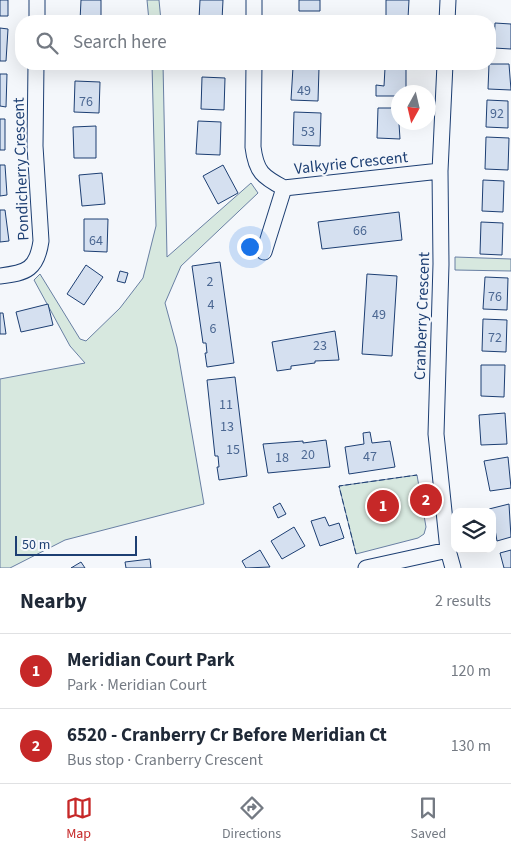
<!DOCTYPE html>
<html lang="en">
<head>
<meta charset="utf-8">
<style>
  :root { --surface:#fff; --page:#f6f6f7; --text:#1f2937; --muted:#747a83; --line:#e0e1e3; --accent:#c62828 }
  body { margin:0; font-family:"Source Sans 3",sans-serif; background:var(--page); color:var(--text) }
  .controls { position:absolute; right:15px; bottom:15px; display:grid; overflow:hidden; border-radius:10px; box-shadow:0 5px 20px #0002 }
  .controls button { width:45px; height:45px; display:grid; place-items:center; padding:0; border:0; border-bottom:1px solid var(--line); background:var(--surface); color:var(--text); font:25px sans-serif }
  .compass { position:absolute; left:391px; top:85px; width:45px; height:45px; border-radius:50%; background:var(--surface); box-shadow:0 5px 20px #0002; rotate:188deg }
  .scale { position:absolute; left:15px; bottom:12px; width:122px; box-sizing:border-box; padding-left:5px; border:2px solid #1d3f73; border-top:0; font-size:14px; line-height:18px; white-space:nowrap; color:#1d3f73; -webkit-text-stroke:4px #f4f7fb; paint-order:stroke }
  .you { position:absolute; left:249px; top:246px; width:18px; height:18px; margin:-12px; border:4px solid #fff; border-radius:50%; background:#1a73e8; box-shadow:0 0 0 8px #1a73e833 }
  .badge { display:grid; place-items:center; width:32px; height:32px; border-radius:50%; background:var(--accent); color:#fff; font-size:16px; font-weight:700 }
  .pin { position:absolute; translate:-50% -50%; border:2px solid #fff; box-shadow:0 1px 5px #0006 }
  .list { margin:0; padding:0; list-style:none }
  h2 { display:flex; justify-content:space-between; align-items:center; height:65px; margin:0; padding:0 20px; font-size:21px }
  h2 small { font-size:16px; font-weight:400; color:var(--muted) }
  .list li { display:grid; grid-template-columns:32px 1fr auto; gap:15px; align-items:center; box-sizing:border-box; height:75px; padding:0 20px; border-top:1px solid var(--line) }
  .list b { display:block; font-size:19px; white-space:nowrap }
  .list p { margin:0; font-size:16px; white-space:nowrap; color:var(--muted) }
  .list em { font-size:16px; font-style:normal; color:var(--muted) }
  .icon { flex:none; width:28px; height:28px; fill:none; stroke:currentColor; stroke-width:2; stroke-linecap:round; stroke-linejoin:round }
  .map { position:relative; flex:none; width:511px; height:568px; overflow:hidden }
  .search { position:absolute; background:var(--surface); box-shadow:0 5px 20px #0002; left:15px; right:15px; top:15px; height:55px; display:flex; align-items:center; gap:12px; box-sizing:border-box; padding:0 18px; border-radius:20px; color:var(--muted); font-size:19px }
  .sheet { height:215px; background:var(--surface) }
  nav { display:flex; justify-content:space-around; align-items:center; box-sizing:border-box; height:70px; border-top:1px solid var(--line); background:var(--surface); font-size:14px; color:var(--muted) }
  nav a { display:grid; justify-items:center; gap:2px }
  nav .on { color:var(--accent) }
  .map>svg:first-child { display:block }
</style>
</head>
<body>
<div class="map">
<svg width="511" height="568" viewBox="0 0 511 568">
  <rect width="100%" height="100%" fill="#f4f7fb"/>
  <path fill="#d7e8df" stroke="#687fa3" d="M147 0H159L161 21H149Z
    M152 64H163L167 257 251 183 258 193 181 266 165 303 177 347 204 504 65 540 10 568H0V379L85 363 70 346 34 280 40 274 80 339 86 341 120 308 143 278 156 226Z
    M455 257 511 259V271L455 270Z
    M417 475 426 527 424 534 418 538 356 554 339 486Z"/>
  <path fill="#d5e0f0" stroke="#1d3f73" d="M0 0H8V16H0Z
    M81 0H101V21H80Z
    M200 0H223L222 20 199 19Z
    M299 0H320V11H299Z
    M386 0H409L408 18 386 17Z
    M495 23 511 24V49L494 48Z
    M0 28 8 29 6 61H0Z
    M80 64H101V67H80Z
    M489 64H509L511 90 488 89Z
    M293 67 319 68 318 101 291 100Z
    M385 68 406 69V92H398V96H376V85L384 86Z
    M0 74H7L6 107 0 106Z
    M202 77 225 78 224 110 201 109Z
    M75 81 100 82 99 113 74 112Z
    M487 100 508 101V128L486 127Z
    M378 108H398L400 139 377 138Z
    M294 112 321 113 320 146 293 145Z
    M0 119H5V150H0Z
    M198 121 221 122 220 155 196 154Z
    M96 126V158H74L73 127Z
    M486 137 509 138 508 170 485 169Z
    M0 165H5L7 195 0 196Z
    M223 165 238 193 218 204 203 176Z
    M102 173 105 204 82 206 79 175Z
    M483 180 504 181 503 212 482 211Z
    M0 210H5L9 241 0 242Z
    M399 212 402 240 322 249 318 222Z
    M84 219H108L107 252 84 251Z
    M481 222 503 223 502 255 480 254Z
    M220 262 234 363 207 367 205 353H207L206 343H203L192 266Z
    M86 265 103 277 84 305 67 294Z
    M120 271 128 273 125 283 117 281Z
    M367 274 397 276 392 356 362 354Z
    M485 277 508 278 507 310 483 309Z
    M48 304 53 325 21 332 16 312Z
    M0 313H3L6 334H0Z
    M483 319 507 320 506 352 482 351Z
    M335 331 339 360 315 361V363L291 366V369L277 371 272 342Z
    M481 365H505L504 397 481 396Z
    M235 377 247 476 219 480 217 467H219L218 456H215L207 380Z
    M505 413 507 444 481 445 479 415Z
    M370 432 372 443 390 441 395 467 349 474 345 447 364 444 363 433Z
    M326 440 330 467 268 473 263 444 303 441V443Z
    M508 457 511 488 490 491 484 461Z
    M280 503 286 514 278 518 273 507Z
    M509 504 511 537 497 541 492 512H489V509Z
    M325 517 329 526 339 523 344 538 320 546 311 521Z
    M294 527 305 546 282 559 271 541Z
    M260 550 270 567 246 568 242 561Z
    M511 550V568H504L500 553Z
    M150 559 151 568H126L125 562Z
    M81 562 85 568H71Z"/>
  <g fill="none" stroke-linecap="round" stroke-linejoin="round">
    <g stroke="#1d3f73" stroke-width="17">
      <path id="street" d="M254 0V21
        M37 21V0
        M447 21 448 0
        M254 64 253 147C256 172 263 177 284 188L440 171
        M445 64 440 171 441 264 436 434 448 550 453 568
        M264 252 284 188
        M0 276C27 273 37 269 41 241L35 146 36 64
        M366 568 448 550"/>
    </g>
    <use href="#street" stroke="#f4f7fb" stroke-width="15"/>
    <path stroke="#1d3f73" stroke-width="1" stroke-dasharray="6 2.5" stroke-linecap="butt" d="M356 554 339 486 417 475"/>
  </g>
  <g text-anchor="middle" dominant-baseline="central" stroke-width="4" stroke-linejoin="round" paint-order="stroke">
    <g font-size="14" fill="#4b6792">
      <text x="304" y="91">49</text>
      <text x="86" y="102">76</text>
      <text x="497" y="114">92</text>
      <text x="308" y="132">53</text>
      <text x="360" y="231">66</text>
      <text x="96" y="241">64</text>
      <text x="210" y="282">2</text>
      <text x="495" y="297">76</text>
      <text x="211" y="305">4</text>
      <text x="379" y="315">49</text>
      <text x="213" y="329">6</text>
      <text x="495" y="338">72</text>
      <text x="320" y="346">23</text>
      <text x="226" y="405">11</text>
      <text x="227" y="427">13</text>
      <text x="233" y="450">15</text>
      <text x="308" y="455">20</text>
      <text x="370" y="457">47</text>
      <text x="282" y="458">18</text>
    </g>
    <g font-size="16" fill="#1d3f73" stroke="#f4f7fb">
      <text transform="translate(351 163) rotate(-6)">Valkyrie Crescent</text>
      <text transform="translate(21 169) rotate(-92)">Pondicherry Crescent</text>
      <text transform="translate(422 316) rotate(-88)">Cranberry Crescent</text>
    </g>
  </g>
</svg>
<div class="controls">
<button><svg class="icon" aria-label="layers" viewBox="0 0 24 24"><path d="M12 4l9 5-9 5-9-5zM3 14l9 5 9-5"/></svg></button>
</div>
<svg class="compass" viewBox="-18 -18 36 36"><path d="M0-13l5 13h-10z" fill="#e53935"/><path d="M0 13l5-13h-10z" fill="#747a83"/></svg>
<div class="scale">50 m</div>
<div class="you"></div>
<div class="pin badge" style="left:383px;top:506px">1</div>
<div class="pin badge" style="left:426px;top:500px">2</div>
<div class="search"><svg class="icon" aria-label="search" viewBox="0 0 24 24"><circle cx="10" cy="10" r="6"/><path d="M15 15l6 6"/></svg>Search here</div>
</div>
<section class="sheet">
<h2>Nearby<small>2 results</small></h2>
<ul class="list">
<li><span class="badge">1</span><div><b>Meridian Court Park</b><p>Park · Meridian Court</p></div><em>120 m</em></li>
<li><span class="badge">2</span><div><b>6520 - Cranberry Cr Before Meridian Ct</b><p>Bus stop · Cranberry Crescent</p></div><em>130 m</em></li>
</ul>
</section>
<nav>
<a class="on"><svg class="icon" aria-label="map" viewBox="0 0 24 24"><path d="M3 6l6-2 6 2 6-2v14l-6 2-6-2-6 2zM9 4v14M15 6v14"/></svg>Map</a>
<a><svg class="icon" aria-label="directions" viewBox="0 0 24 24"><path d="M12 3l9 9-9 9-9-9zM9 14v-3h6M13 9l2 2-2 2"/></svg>Directions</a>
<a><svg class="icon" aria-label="saved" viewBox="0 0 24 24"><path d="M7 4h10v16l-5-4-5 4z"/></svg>Saved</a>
</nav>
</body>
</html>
